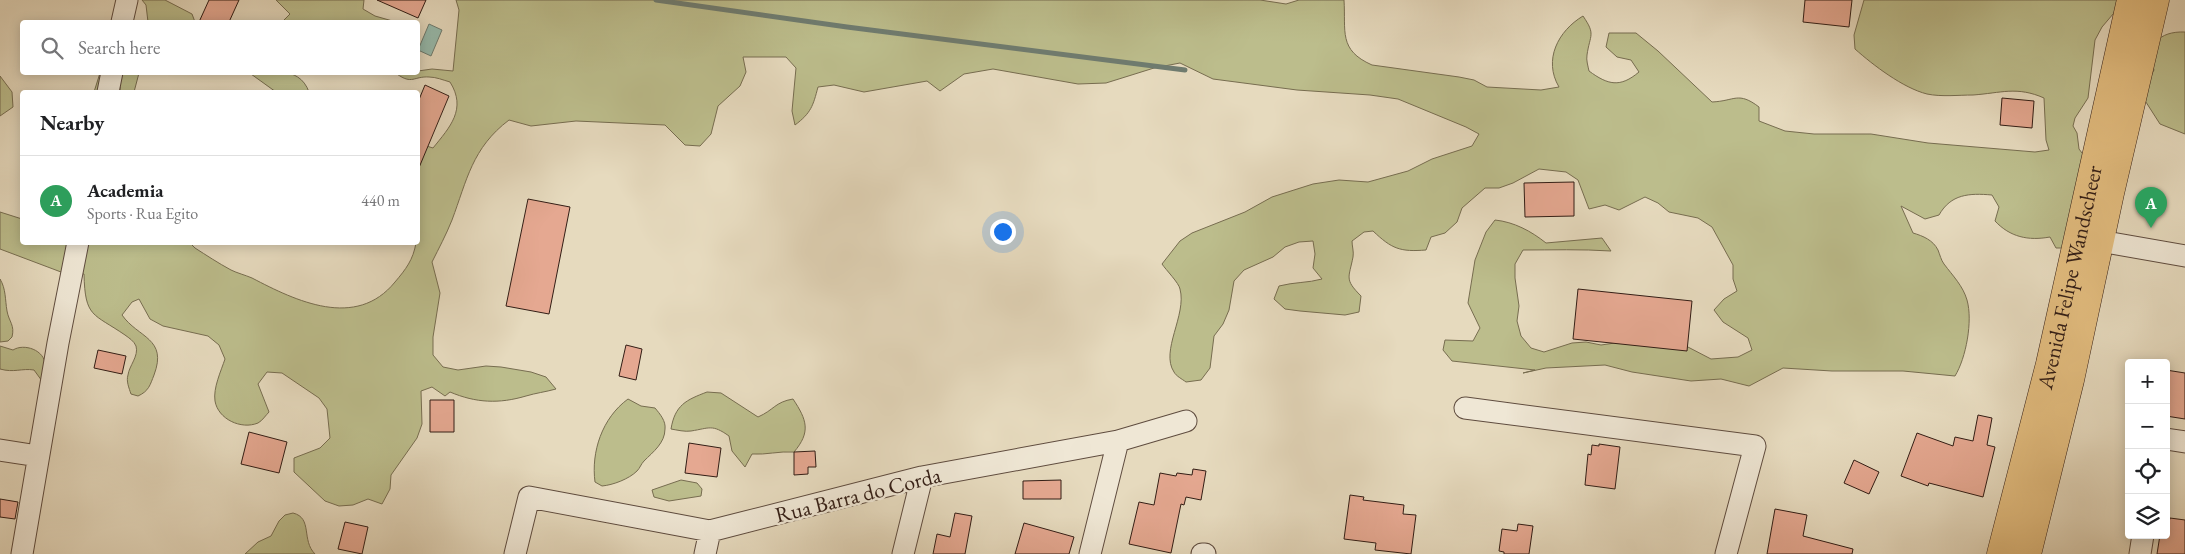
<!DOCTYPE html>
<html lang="en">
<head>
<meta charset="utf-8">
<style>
  :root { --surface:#fff; --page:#f2f2f2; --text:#202124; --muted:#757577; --line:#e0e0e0; --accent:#1a73e8 }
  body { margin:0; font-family:"EB Garamond",serif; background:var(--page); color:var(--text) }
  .controls { position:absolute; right:15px; bottom:15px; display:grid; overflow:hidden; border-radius:5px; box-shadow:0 2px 12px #0003 }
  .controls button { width:45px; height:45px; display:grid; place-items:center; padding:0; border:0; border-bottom:1px solid var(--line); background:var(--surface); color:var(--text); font:25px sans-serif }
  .you { position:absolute; left:1002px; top:231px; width:18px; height:18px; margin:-12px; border:4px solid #fff; border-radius:50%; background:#1a73e8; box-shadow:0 0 0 8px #1a73e833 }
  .badge { display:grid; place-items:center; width:32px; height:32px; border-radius:50%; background:var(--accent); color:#fff; font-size:16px; font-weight:700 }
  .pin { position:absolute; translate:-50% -41px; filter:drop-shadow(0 1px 2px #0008) }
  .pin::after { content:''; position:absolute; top:26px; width:18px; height:15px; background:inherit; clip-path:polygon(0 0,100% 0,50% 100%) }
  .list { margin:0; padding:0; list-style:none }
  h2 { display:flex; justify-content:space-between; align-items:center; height:65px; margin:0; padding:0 20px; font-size:21px }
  h2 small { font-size:16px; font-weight:400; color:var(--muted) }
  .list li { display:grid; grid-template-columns:32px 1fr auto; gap:15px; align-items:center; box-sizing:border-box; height:90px; padding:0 20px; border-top:1px solid var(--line) }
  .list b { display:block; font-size:19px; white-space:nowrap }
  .list p { margin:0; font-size:16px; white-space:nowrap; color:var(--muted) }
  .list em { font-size:16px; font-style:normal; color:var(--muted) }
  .icon { flex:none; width:28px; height:28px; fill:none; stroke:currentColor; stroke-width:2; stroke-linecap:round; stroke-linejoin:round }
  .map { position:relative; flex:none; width:2185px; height:554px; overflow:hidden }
  .search { position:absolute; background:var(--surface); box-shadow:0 2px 12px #0003; left:20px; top:20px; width:400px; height:55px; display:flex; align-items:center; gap:12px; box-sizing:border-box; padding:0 18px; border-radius:5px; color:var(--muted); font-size:19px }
  .panel { position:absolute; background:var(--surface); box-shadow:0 2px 12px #0003; left:20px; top:90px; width:400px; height:155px; border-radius:5px }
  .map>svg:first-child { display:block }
</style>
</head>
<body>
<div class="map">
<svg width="2185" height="554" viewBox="0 0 2185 554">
  <rect width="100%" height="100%" fill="#e6dabe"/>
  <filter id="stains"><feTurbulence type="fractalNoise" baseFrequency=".004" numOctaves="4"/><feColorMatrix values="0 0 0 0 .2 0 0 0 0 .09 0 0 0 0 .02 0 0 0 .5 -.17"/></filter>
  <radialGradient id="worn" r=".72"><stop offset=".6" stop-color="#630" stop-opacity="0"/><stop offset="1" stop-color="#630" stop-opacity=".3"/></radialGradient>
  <path fill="#bcbd8c" stroke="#776d50" d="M142 0H165L192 14 195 22H148L146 5Z
    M276 0H364L363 9 375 16 396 22H282L290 14Z
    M456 0H1260L1286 4 1299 0H1344C1346 31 1338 50 1372 65L1459 77 1474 80 1487 87 1541 90 1559 87C1543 60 1558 31 1583 16 1596 35 1590 34 1587 55 1586 60 1588 66 1589 71 1608 85 1620 88 1639 72L1631 60 1617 57 1606 47 1609 33H1636L1658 51 1712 102C1735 101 1738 91 1759 107V121L1785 131 1814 134H1871L1928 143 2035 152 2049 150 2046 140 2044 98C2017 86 2001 93 1973 95 1959 95 1941 97 1927 94 1903 88 1873 65 1855 49L1854 35 1864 0H2125L2102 27 2095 40 2088 98 2075 118 2073 126 2077 133 2079 149 2085 157 2063 248H2056L2050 237C2028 241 2010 237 1995 221L1999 207 1992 195C1969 193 1951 194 1939 215L1925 219 1901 206 1913 233C1923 236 1933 240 1938 250 1940 255 1941 260 1944 264 1953 276 1963 286 1967 300 1973 321 1966 358 1955 376L1903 371H1832L1783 368 1749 386 1721 379 1691 381 1632 372 1605 365 1546 368 1523 373 1535 370 1452 361 1443 350 1445 340 1473 341 1480 328 1468 303 1475 260 1486 232 1495 220C1514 222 1531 231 1546 243L1602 238 1611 251C1581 249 1552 250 1523 250L1515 264V278L1519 306 1517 321 1521 336 1531 348 1544 352 1572 343 1586 342 1601 345 1615 343 1686 346 1711 359 1738 357 1752 350 1748 338 1723 322 1714 310 1724 299 1737 291 1733 279V265L1712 227 1698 218 1669 212 1658 203 1645 197 1619 210 1605 205 1589 209 1578 180 1566 172 1539 169 1513 183 1499 188H1485L1462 208 1457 222 1445 233 1431 237 1426 250C1400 252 1392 249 1373 231L1364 232 1352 241C1352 246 1354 252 1353 257 1349 278 1344 279 1361 296L1359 312 1345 315 1300 311 1285 309 1274 299 1279 286C1294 282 1308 283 1322 279L1313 268 1315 254 1313 241 1299 242 1285 247 1273 257 1244 270 1234 281 1229 310 1223 324 1214 336 1210 368 1201 380 1186 382C1182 379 1176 376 1174 372 1160 351 1187 315 1180 289 1179 283 1166 270 1162 264L1180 241 1192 233 1245 212 1272 197 1313 184 1339 180 1368 182 1408 171 1432 159 1472 146 1479 134 1466 127 1398 99 1370 95 1297 90 1213 79 1180 63 1154 68 1106 83 1078 84 993 69 964 74 940 91 927 81 864 92 834 85 818 87C813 106 811 113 795 125L792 111 796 68 786 57H743L746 72 740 86 718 106 711 134 700 146 685 145 665 125 576 121 531 126 509 120C472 148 467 180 452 220 446 235 439 248 432 262L440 293 433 337V355L443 367 458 370 486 366 501 367 531 372 546 377 556 389C545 392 536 393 526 396 499 404 476 403 450 392L445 396 432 387 421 391 422 424 417 438 391 475 390 489 382 504 368 499 353 505 339 506 325 501 294 472V458L320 448 330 438 327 409 319 398 282 373 267 372 258 384 269 412C266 415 262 421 258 423 241 430 218 419 215 401 213 388 221 371 225 359L219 345 208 336 163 326 150 319 139 299 132 302 122 315C138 338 168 338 154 375 150 385 149 391 138 396L131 394C129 388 126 381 128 375 129 366 139 356 136 346 134 341 129 338 125 335 93 313 85 318 84 274L61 272 0 249V212L22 219V242L190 243 195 248C206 255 218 263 231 270 237 273 245 275 252 278 296 301 356 330 395 282 406 269 413 260 416 243L418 242 419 221 418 222V165L422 159 420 144 433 148C450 127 467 109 450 82 443 80 436 77 429 77 414 76 412 85 397 74L432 69 453 71 459 10Z
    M2185 32V134L2160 124 2144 99 2146 85 2154 70C2146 45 2159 31 2185 32Z
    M100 73H139L134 92H120V87L108 88 94 92Z
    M241 73C267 72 299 64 309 92H276L251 74Z
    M0 76 12 92 13 107 0 116Z
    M0 279C6 289 5 299 7 311 9 322 15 325 12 337L8 341 0 342Z
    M0 346 13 350C24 343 45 350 45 365 45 370 43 376 42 381L34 370C22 368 14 373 0 369Z
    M707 392 721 393 758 417C774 410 775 402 793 399 807 420 811 432 794 452 779 451 766 455 752 454L745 467 732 451 729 436C712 424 710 428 691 431 685 432 677 430 671 429 675 405 686 400 707 392Z
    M628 399 641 406 655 408C660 414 666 421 665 429 665 443 653 452 644 461 641 464 640 468 637 471 629 479 613 485 602 486L595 482C591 452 602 418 628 399Z
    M681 480 697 483 702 489 701 496 669 501 654 497 652 490Z
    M293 513C313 518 301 540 315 554H245L258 542 271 536 279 521 285 515Z"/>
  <path fill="#97bbad" stroke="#6f7c70" d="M429 24 442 30 431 56 418 50Z"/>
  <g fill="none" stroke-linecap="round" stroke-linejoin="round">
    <path stroke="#6f7c70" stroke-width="5" d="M656 0 847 27 1185 70"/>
  </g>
  <path fill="#e5a891" stroke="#321d15" d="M209 0H239L229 22H199Z
    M377 0H426L418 18Z
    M1805 0H1852L1849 27 1803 22Z
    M425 85 449 96 418 170V102Z
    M2002 98 2034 101 2032 128 2000 125Z
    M1574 182V216L1525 217 1524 183Z
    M528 199 570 207 549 314 506 306Z
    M1578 289 1692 301 1687 351 1573 339Z
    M626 345 642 349 636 380 619 376Z
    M98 350 126 356 122 374 94 368Z
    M2166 370 2185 373V419L2166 416Z
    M430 400H454V432H430Z
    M1978 415 1992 418 1987 445 1995 447 1983 497 1929 483 1928 486 1901 476 1917 433 1953 446 1955 437 1973 441Z
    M249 432 287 442 279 473 241 464Z
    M689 443 721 448 717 477 685 473Z
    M1599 444 1620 447 1615 489 1585 485 1588 454 1591 455 1592 445 1599 446Z
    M815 451 816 467H808V474L794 475V452Z
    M1854 460 1879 472 1869 494 1844 483Z
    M1193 469 1206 471 1201 500 1186 497 1184 505 1181 504 1171 553 1129 544 1139 502 1154 505 1160 473 1176 476 1177 473 1192 475Z
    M1061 480V499H1023V481Z
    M1350 495 1364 497 1363 500 1404 505 1403 514 1416 515 1411 554 1375 550 1376 543 1344 539Z
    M0 499 18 502 15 519 0 517Z
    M1775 509 1807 515 1803 536 1853 549 1852 554H1767Z
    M955 513 972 516 965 554H933L937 534 950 537Z
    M2170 518 2185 520V554H2157L2160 535H2166Z
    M345 522 368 527 362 554 338 549Z
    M1024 523 1074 537 1069 554H1015Z
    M1518 524 1533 526 1529 554H1504V552L1499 551 1502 529 1517 531Z"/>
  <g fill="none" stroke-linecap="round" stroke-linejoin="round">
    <g stroke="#5f4c3f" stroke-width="23">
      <path id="minor" d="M122 22 127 0
        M108 92 112 72
        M2100 241 2185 256
        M1465 408 1755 446 1726 554
        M2166 439 2185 442
        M0 450 38 456
        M22 554 58 343 78 242
        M515 554 529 497 710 531 922 477 1118 441 1186 421
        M705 554 710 531
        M903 554 922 477
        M1090 554 1118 441
        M1202 554H1205
        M2140 554 2143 535"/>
    </g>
    <g stroke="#321d15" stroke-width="29">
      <g id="major">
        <path id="s1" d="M2001 554 2050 364 2131 0"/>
        <path d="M2027 554 2070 380 2110 193 2155 0"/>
      </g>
    </g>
    <use href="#minor" stroke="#efe7d5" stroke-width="21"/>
    <use href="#major" stroke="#e3bd7f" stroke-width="28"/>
  </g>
  <g text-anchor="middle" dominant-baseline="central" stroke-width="5" stroke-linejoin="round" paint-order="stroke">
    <g font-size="22" fill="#321d15" stroke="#efe7d5">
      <text stroke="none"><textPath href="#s1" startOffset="285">Avenida Felipe Wandscheer</textPath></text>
      <text transform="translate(858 495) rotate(-14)">Rua Barra do Corda</text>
    </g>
  </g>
  <rect width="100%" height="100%" filter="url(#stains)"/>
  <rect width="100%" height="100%" fill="url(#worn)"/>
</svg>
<div class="controls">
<button>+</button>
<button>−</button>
<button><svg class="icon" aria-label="locate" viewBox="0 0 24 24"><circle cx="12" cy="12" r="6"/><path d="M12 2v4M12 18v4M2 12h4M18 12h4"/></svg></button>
<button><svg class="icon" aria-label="layers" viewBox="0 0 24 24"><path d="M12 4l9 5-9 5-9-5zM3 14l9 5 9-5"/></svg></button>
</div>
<div class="you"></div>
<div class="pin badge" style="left:2151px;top:228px;background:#2e9e5b">A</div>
<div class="search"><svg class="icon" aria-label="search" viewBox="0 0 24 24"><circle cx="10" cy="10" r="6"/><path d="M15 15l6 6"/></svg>Search here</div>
<section class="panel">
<h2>Nearby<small></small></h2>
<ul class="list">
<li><span class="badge" style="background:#2e9e5b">A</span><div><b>Academia</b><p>Sports · Rua Egito</p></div><em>440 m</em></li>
</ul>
</section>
</div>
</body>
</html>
